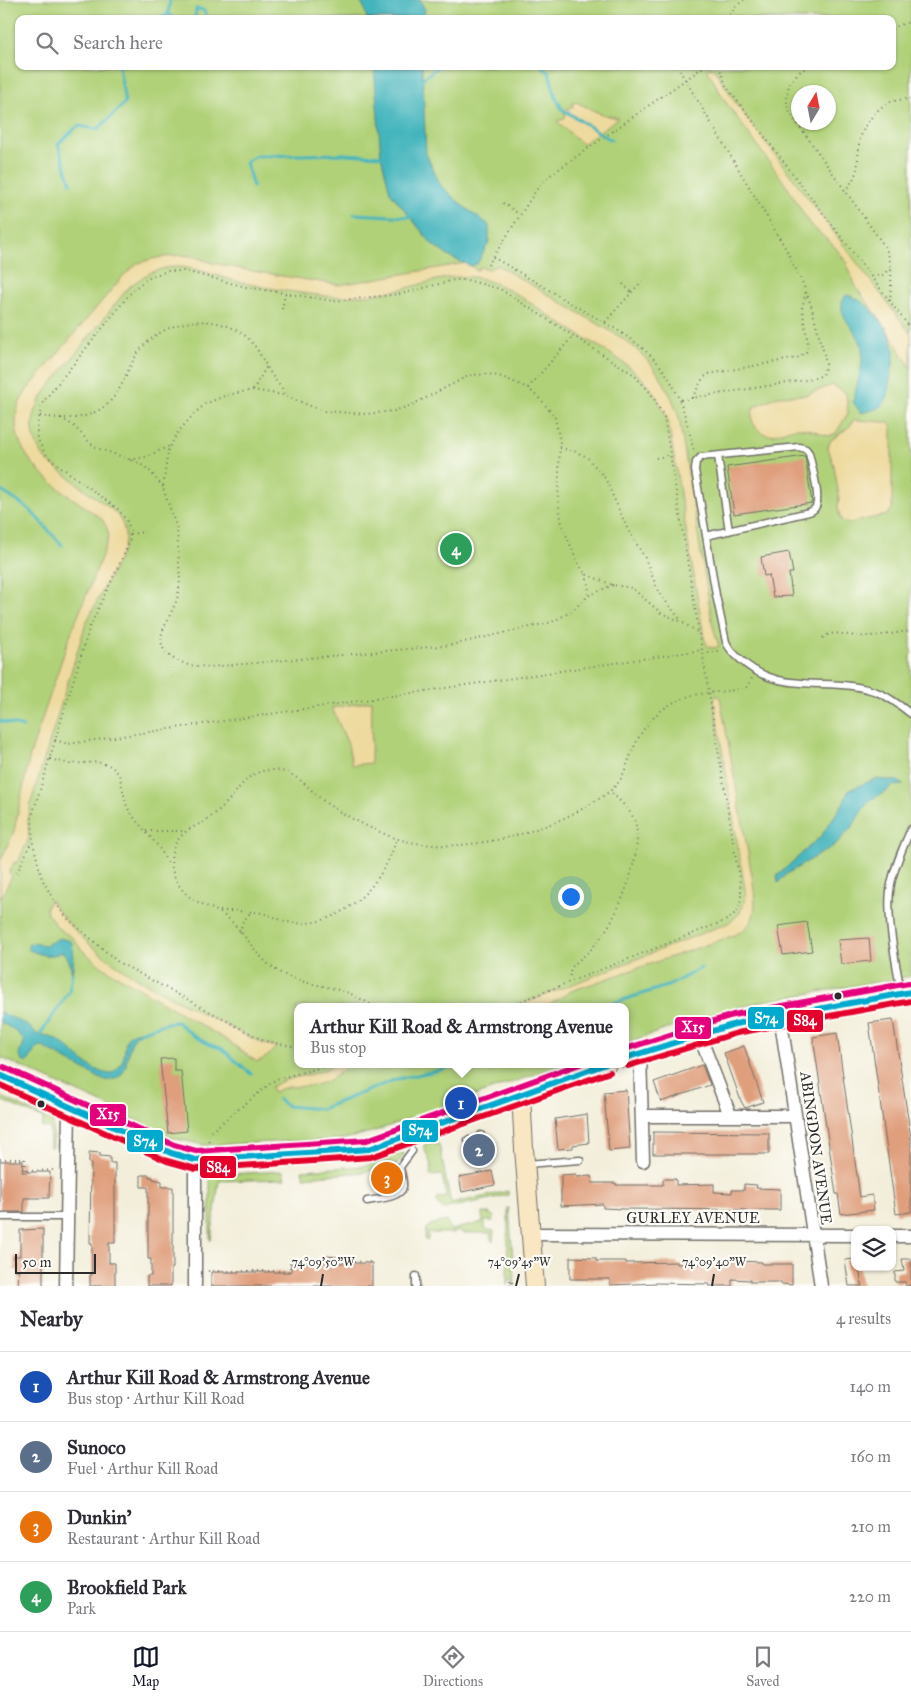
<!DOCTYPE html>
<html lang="en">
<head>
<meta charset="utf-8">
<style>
  :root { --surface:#fff; --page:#f2f2f3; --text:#2b2b33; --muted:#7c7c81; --line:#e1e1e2; --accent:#111827 }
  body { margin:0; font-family:"IM FELL Great Primer",serif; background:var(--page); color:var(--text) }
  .controls { position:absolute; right:15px; bottom:15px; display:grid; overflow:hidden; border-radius:10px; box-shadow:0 1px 4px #0004 }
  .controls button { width:45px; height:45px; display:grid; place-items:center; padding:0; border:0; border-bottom:1px solid var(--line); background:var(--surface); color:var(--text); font:25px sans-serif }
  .compass { position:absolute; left:791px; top:85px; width:45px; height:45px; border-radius:50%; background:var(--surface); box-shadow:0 1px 4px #0004; rotate:10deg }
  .scale { position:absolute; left:15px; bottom:12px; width:81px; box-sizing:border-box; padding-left:5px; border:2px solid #2b2b2b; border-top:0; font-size:14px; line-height:18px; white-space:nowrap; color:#2b2b2b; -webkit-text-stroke:4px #fdfcf7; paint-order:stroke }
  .you { position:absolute; left:570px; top:896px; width:18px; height:18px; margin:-12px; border:4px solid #fff; border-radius:50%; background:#1a73e8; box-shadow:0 0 0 8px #1a73e833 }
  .badge { display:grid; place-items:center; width:32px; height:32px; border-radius:50%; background:var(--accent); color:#fff; font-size:16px; font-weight:700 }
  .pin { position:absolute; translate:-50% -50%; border:2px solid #fff; box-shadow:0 1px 5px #0006 }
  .popup { position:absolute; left:294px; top:1003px; width:335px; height:65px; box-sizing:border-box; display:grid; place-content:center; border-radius:10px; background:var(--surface); filter:drop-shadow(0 1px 4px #0005); font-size:16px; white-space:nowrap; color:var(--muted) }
  .popup b { font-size:19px; color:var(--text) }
  .popup::after { content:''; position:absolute; left:50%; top:100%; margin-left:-10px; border:10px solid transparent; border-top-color:var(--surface) }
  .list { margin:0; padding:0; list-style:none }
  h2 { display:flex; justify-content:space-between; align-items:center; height:65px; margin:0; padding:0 20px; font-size:21px }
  h2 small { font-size:16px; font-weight:400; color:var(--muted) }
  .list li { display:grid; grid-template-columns:32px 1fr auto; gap:15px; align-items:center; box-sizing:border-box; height:70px; padding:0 20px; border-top:1px solid var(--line) }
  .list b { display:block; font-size:19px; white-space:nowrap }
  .list p { margin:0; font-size:16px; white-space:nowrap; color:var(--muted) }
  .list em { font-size:16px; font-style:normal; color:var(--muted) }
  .icon { flex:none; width:28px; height:28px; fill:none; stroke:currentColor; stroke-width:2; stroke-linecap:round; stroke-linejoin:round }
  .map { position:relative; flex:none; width:911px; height:1286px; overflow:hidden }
  .search { position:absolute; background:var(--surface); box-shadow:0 1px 4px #0004; left:15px; right:15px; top:15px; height:55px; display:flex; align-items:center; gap:12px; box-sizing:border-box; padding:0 18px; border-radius:10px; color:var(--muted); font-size:19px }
  .sheet { height:345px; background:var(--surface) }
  nav { display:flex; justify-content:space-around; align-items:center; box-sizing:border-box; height:70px; border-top:1px solid var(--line); background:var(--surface); font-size:14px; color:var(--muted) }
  nav a { display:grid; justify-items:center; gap:2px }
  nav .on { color:var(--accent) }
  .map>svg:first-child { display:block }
</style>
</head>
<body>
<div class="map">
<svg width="911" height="1286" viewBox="0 0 911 1286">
  <rect width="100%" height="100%" fill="#fdfcf7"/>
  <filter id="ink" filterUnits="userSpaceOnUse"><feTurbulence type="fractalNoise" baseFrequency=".02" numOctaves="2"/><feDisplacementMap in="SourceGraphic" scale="10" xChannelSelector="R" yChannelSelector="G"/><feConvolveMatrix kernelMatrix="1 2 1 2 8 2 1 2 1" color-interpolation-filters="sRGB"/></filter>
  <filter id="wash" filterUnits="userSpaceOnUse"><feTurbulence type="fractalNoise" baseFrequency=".0096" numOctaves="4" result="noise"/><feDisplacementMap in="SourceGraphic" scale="20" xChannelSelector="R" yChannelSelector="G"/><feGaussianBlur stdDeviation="1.12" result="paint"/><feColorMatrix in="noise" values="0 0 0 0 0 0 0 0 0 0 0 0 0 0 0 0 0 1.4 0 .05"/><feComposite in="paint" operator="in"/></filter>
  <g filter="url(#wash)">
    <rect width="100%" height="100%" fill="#f3eeda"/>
    <path fill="#b0d178" stroke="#6e7e52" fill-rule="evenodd" d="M0 0H911V976L759 1002 697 1019 625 1043V1007H297V1064H564L372 1132 344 1139 204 1145 172 1138 110 1107 0 1057ZM19 19H892V66H19ZM798 92H828V122H798Z
      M0 1096 53 1121V1147H50V1128L41 1127 44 1119 0 1100Z
      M431 1142 436 1145 439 1144 451 1204 508 1191V1195L444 1209C440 1208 437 1205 437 1200L438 1198 446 1197 442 1175 430 1176 431 1165 423 1145Z
      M403 1152 404 1155 396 1165 365 1172 304 1177 302 1170 364 1166Z
      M283 1171 285 1179 219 1181 211 1240H210V1175Z
      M508 1208H509L515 1286H513V1279H509L507 1286Z
      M483 1213H489L494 1217 493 1221H485V1229L494 1231 493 1241 491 1240V1233H462L459 1230 453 1233H428V1240H425C425 1222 431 1225 447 1221L451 1230 483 1222 482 1215Z"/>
    <path fill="#eeda9e" stroke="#8c8264" d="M710 68 715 70 735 102 911 334V368L881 320 857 289 846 262 835 247 809 223 788 188 725 101 707 69Z
      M576 102 601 114 618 118 582 144 557 121 564 119 566 114 563 112 566 109 573 107 572 104Z
      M181 255 192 256 213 263 252 271 339 285 466 263 477 271 479 267 489 269 497 265 622 338C651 359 668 383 679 418L713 627 719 646 714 648C707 647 706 643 704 637L668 421C663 408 657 396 648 385 627 360 593 344 565 326 539 310 513 288 483 279 456 271 425 284 398 290 380 294 345 298 326 296 299 293 271 289 244 283 197 272 171 251 128 288L45 392C29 417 28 436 46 460L116 513C125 525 127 535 123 550L86 623 31 802 28 821 29 838 18 862H14L9 873 12 876 0 899V862L14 831 30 755 68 641 107 543 109 536 107 528 102 519C67 493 4 460 18 407 20 401 24 396 27 390L123 276 138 263 156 258Z
      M832 385 846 393 848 413 836 433 829 436C819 433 809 428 798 428 782 428 769 444 755 426 750 419 752 414 754 407L778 396 806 395Z
      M853 420C857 420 886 422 889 423L892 427V509L887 515 849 523 843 522 840 517 838 508 839 496 834 466 828 448 830 441 850 426Z
      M717 695 720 697 753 881C755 904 760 923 735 935L571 991 545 1007H515L728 923C739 917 743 908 746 896L714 700Z
      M372 701 371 763 352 765 348 744 332 708Z
      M50 900C94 966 173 997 241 1033L262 1043 276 1047 268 1056 257 1062 228 1041 101 966 81 949 73 938 59 929 47 913 46 908Z
      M335 1064H349C338 1075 326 1084 310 1086 297 1087 286 1085 274 1092L271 1087C290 1074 316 1078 335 1064Z"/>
    <path fill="#45b5bd" stroke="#387074" d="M358 0H420L425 10 423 19H367L364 7Z
      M374 66H422L426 154 441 186 463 206 489 225V242L477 264 470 266 448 256 432 244 390 192 381 156Z
      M846 295C867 298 895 332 894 354 894 362 891 372 890 380 888 390 890 398 882 405 877 410 868 411 861 413L853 402C856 385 866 361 861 344 856 327 832 314 846 295Z
      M875 779 898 781 903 785 891 786 887 791 870 800 859 815 853 826 835 845 785 875 778 883 777 876 821 836 844 802 849 790Z
      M59 938 71 941C75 951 74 963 72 974 70 966 70 956 62 952 50 958 41 955 29 950L28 947 29 943 46 945Z
      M0 1012C9 1016 19 1021 28 1026 31 1028 34 1032 37 1034 43 1037 49 1036 56 1039 74 1050 90 1073 111 1074 116 1070 120 1067 122 1062 128 1048 120 1032 142 1031 118 1044 138 1083 103 1080L41 1046 36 1049 27 1063 22 1061 19 1054C20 1050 24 1046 24 1043 25 1036 6 1025 0 1022Z"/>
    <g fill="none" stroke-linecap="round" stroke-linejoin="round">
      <path stroke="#45b5bd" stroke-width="3" d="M168 14 174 19
        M158 19 168 14 170 0
        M195 19 196 9 203 10 209 19
        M541 66 549 72 556 98 562 109 611 140
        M421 80 439 66
        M71 183 58 144 78 126 98 129 125 103 119 66
        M253 187 246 162 256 156 344 154 381 156
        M354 214 410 217
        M0 490 29 509 62 545
        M0 721 23 727
        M601 1007 670 985 701 968
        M140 1032 167 1023 177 1022 194 1036 210 1045 221 1048 251 1074
        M39 1036 69 992 72 974
        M278 1099 287 1106 321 1109 397 1079 436 1071 460 1064"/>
    </g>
    <g id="blocks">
      <path fill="#df9e7b" d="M805 456 812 503 734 514 727 467Z
        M789 552 793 573H789L792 596 773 597 769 575 764 576 761 557Z
        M807 922 812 951 783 955 778 926Z
        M869 938 871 961 841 964 838 940Z
        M893 1020 911 1138V1212L896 1214 869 1023Z
        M837 1033 860 1197 872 1195 874 1210 841 1214 838 1194H836L813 1037Z
        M744 1046 763 1102 745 1108 741 1101 724 1053Z
        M174 1058V1071H181L187 1131 168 1133 160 1059Z
        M702 1065 710 1085 661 1102 654 1082Z
        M626 1090 630 1149 609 1151 604 1092Z
        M587 1114 589 1143 573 1145V1148L558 1149 555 1119Z
        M653 1132 769 1133V1154H653Z
        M89 1152 100 1153V1156L110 1157V1163H115V1243H109V1263H115V1286H90V1275H92V1243H90L91 1163H89Z
        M0 1161H23L22 1172H50L49 1198H24V1212H0Z
        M395 1165 398 1183 397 1188 380 1194 374 1170Z
        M492 1171 495 1185 462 1192 459 1177Z
        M576 1174V1177L591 1176 592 1183H616V1185H663V1179H676V1185L714 1184V1192L732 1193V1190H744V1184L757 1185 756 1188 780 1189V1210L623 1209 603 1208V1204L561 1206V1175Z
        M141 1175H149V1177H153V1179L162 1181V1187H173V1268H171V1286H147V1276H151V1259H148V1187H141Z
        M43 1229V1286H18L19 1270H14V1256H20V1230Z
        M325 1256 339 1257V1263H372V1286H211V1272H291V1262H325Z
        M570 1257 596 1258V1261H626V1263L677 1262V1264H709V1260L762 1262V1264H792V1285L781 1284V1282H750V1280L732 1279V1286H709V1284L658 1283 610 1285V1279H570Z
        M855 1259V1267H859L862 1286H849L845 1260Z
        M902 1259H911V1285L906 1286 905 1282H895V1272L904 1271Z"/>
    </g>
  </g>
  <g filter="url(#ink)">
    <use href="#blocks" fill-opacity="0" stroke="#716f68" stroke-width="1"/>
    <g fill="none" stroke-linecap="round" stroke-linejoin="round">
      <g stroke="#716f68" stroke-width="9">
        <path id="lane" d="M718 456 729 531
          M706 536 809 512C810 512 815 509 815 508 822 499 811 464 809 453L806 449 799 447 701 457 696 462 695 470 716 595 726 642C729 649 734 654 740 659 780 698 833 674 879 693 891 698 901 706 911 714
          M901 993C896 961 885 915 891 884 895 865 903 847 911 829
          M481 1135 484 1142
          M468 1140 471 1147
          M487 1151 489 1159
          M474 1156 477 1163
          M526 1164 580 1160
          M367 1201C376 1199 401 1198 403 1187 404 1181 401 1173 400 1167L412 1151
          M0 1217H67
          M416 1276V1286"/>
      </g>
      <g stroke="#716f68" stroke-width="15">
        <path id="street" d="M780 1015 821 1286
          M699 1034 730 1115
          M640 1053 643 1161
          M642 1116H795
          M195 1160V1286
          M532 1234 855 1235
          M892 1236H911
          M66 1286 69 1107"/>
      </g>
      <g stroke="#716f68" stroke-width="20">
        <path id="secondary" d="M625 1058 735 1024 911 992
          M0 1075 171 1153 195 1160 369 1149 607 1064
          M521 1094 524 1149 535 1286"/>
      </g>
      <path stroke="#716f68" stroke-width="2" stroke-dasharray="1 4" stroke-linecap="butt" d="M727 19 735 7 744 0
        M892 28 911 21
        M677 66 786 249 803 284 811 305 824 354 826 364 823 375 812 379 679 400
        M719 66 726 86 911 329
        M809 66C790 76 784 89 788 110L885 247C894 265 891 282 890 301
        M844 191C860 175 857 165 859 144 861 129 874 110 888 103 894 100 904 99 911 99
        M503 203 519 214
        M493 257C520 273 548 289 575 306 607 324 642 341 664 371 681 395 688 424 694 453
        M488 265 537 189 549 176 705 66
        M872 276 882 275 892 267
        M623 284 631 292
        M282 309 285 294
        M605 322 642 281
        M528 388 573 336
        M253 390 267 366
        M692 398 703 378 709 374 797 358 806 352 808 343 802 308 806 292
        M40 416C58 418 78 421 95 412 124 398 123 371 141 349 166 319 213 312 244 335 257 345 262 359 270 372 275 381 282 388 288 396
        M61 418 74 426 87 440 97 448 137 462 148 469 163 487
        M560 448 574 451 587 457 605 478 627 528 645 558 659 593 680 619
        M656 458 670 455
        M130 460 145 457 170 446
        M130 534 145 532
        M585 574 589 585 588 596
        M613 585 588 596 572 611 552 622 451 645 210 667 188 665 174 659 165 653 161 642 162 632 177 600 180 581 177 529 163 488 166 465 168 450 178 432 193 415 205 404 227 395 252 390 283 395 323 411 366 414 394 411 412 405 470 375 489 374 502 377 528 388 543 402 555 418 560 441 558 500 562 525 577 561 585 574 613 585 632 588 661 613 680 621 699 633
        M823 638C832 629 847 636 858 636 876 637 894 633 911 631
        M703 654 722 650
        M55 740 68 744 702 650
        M50 759 70 764 97 762 111 766 119 774 127 807 135 819 158 846 169 865
        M146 831H186
        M17 873 32 841
        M220 911C234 911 248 911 262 913 273 916 283 922 295 923 343 927 385 882 396 840
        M240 932 243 921 250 913
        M570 981C570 976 569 971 572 967 576 962 582 958 586 954 593 948 599 940 604 933 621 909 647 845 633 817 627 807 618 799 610 791
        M374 1007C366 1001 356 996 346 992 324 985 302 984 281 973 259 961 249 939 232 922 221 911 207 907 194 900 172 886 162 855 182 835 188 829 198 825 205 821 214 815 222 808 229 800 243 784 249 770 273 770 298 770 311 793 329 805 346 816 364 825 382 833 443 861 538 837 592 803 604 796 615 789 622 777 634 748 639 726 666 707 674 702 684 697 694 695 710 692 727 692 743 688L747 687 752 678
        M297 1047 264 1041 118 962 68 919 56 904 42 879 33 843 32 816 90 626 126 550 130 539V531L128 523 119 510 49 458 43 450 37 437V426L43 402 133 290 145 280 155 275 168 271H185L246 287 333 301 401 294 454 280H467L500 289 633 374 651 393 664 417 741 890C741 906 740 910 727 920L506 1007
        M208 1146 209 1135 214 1129 276 1079 324 1067 328 1064
        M0 1159H25L26 1171
        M24 1159V1171L55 1170
        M339 1261 371 1262
        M208 1271H290V1260L325 1261
        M510 1286V1280H512V1286"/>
      <use href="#lane" stroke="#fff" stroke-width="6"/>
      <use href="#street" stroke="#fff" stroke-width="12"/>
      <use href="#secondary" stroke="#f9e7c3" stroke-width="18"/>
      <g stroke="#fdfcf7" stroke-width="10">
        <path id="bus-1" d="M625 1058 735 1024 911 992
          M0 1075 171 1153 195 1160 369 1149 606 1064"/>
      </g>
      <g stroke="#fdfcf7" stroke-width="10">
        <path id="bus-2" d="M628 1066 737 1033 911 1001
          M0 1085 167 1161 196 1169 371 1157 610 1072"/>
      </g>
      <g stroke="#fdfcf7" stroke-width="10">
        <path id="bus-3" d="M625 1049 733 1015 909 983
          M4 1067 174 1145 196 1151 367 1140 580 1064"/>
      </g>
      <use href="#bus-1" stroke="#00a9ce" stroke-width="6"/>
      <use href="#bus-2" stroke="#e4002b" stroke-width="6"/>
      <use href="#bus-3" stroke="#e5007d" stroke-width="6"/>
    </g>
  </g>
  <path fill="none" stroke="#2b2b2b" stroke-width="2" d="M321 1286 323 1274M516 1286 519 1274M712 1286 714 1274"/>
  <g fill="#2b2b2b" stroke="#fdfcf7" stroke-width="2">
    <circle cx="838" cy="996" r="4.5"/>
    <circle cx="41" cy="1104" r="4.5"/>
  </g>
  <g text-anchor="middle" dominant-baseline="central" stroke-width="4.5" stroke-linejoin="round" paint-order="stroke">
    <g font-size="15" fill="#2b2b2b" stroke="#fdfcf7">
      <text transform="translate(816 1148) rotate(82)">ABINGDON AVENUE</text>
      <text x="693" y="1218">GURLEY AVENUE</text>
    </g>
  </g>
  <g font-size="12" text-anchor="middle" fill="#2b2b2b" stroke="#fdfcf7" stroke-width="4.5" stroke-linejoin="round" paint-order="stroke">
    <text x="323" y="1266">74°09'50"W</text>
    <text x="519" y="1266">74°09'45"W</text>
    <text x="714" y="1266">74°09'40"W</text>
  </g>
  <g stroke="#fdfcf7" stroke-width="2">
    <rect x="747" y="1006" width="38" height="24" rx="5" fill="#00a9ce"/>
    <rect x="786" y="1009" width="38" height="24" rx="5" fill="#e4002b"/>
    <rect x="674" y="1016" width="38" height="24" rx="5" fill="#e5007d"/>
    <rect x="89" y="1103" width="38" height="24" rx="5" fill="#e5007d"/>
    <rect x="401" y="1119" width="38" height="24" rx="5" fill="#00a9ce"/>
    <rect x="126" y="1129" width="38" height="24" rx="5" fill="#00a9ce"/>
    <rect x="199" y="1155" width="38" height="24" rx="5" fill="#e4002b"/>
  </g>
  <g font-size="14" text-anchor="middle" font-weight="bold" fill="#fff">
    <text x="766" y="1023">S74</text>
    <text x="805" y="1025">S84</text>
    <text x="693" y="1032">X15</text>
    <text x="108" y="1119">X15</text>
    <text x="420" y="1135">S74</text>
    <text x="145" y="1146">S74</text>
    <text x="218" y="1172">S84</text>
  </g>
</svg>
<div class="controls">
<button><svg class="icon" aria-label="layers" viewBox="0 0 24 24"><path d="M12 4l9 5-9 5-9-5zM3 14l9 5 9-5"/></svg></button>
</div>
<svg class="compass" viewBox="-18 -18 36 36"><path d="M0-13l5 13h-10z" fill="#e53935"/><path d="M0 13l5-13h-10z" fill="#7c7c81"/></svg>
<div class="scale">50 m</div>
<div class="you"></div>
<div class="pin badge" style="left:461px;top:1103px;background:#1a4fb4">1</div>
<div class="popup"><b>Arthur Kill Road &amp; Armstrong Avenue</b>Bus stop</div>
<div class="pin badge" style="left:479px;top:1150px;background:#5c6f8a">2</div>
<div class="pin badge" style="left:387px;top:1178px;background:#e8710a">3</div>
<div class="pin badge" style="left:456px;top:549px;background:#2e9e5b">4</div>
<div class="search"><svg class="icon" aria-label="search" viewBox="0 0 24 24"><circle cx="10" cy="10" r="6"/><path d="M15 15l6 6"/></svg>Search here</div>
</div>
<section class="sheet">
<h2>Nearby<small>4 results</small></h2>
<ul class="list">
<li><span class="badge" style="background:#1a4fb4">1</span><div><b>Arthur Kill Road &amp; Armstrong Avenue</b><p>Bus stop · Arthur Kill Road</p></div><em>140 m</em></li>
<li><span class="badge" style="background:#5c6f8a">2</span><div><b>Sunoco</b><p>Fuel · Arthur Kill Road</p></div><em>160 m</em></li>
<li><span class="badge" style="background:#e8710a">3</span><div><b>Dunkin'</b><p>Restaurant · Arthur Kill Road</p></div><em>210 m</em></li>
<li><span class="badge" style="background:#2e9e5b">4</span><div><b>Brookfield Park</b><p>Park</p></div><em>220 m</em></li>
</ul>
</section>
<nav>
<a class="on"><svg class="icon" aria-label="map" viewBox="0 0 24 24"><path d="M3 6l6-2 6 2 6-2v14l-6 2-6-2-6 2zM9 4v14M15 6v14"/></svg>Map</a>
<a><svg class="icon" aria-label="directions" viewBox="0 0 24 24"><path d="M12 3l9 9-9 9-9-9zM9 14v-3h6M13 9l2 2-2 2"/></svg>Directions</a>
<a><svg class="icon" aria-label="saved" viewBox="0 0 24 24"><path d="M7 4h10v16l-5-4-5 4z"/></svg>Saved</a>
</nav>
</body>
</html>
